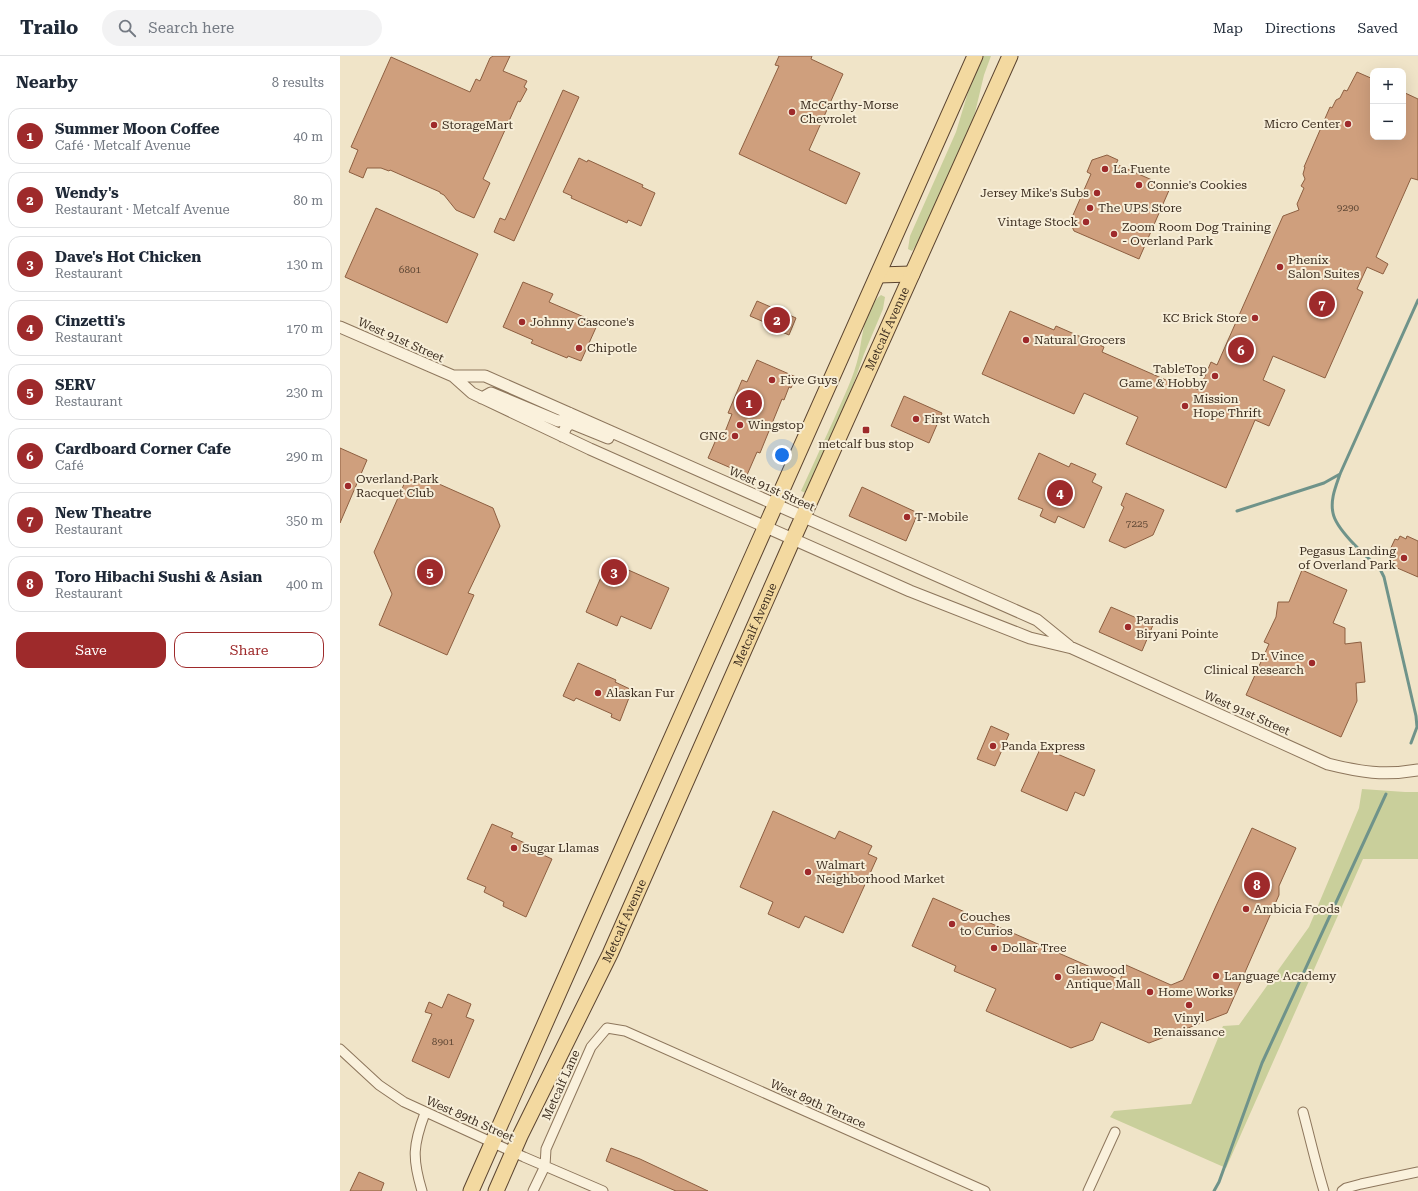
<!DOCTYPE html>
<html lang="en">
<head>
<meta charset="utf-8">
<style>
  :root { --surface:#fff; --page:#f2f2f3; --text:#1f2937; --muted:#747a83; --line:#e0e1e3; --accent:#9e2a2b }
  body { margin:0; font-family:"Roboto Serif",serif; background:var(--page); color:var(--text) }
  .controls { position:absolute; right:12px; top:12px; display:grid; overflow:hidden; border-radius:8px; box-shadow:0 4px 16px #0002 }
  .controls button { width:36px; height:36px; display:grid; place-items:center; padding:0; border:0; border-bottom:1px solid var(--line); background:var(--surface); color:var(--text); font:20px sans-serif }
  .you { position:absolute; left:442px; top:399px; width:14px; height:14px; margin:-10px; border:3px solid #fff; border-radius:50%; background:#1a73e8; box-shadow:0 0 0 6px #1a73e833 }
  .badge { display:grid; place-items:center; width:26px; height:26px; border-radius:50%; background:var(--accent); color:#fff; font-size:13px; font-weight:700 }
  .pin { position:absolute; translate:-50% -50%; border:2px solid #fff; box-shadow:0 1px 4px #0006 }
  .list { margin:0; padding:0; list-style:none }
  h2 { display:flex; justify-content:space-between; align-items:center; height:52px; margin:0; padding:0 16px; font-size:17px }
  h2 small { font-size:13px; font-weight:400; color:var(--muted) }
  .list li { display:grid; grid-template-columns:26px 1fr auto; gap:12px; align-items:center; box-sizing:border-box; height:56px; margin:0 8px 8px; padding:0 8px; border:1px solid var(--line); border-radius:12px }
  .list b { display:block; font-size:15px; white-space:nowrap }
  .list p { margin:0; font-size:13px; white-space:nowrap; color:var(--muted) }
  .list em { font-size:13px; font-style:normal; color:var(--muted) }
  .actions { display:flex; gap:8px; padding:12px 16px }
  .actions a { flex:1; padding:9px 0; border:1px solid var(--accent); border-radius:12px; text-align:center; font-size:14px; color:var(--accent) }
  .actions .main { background:var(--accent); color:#fff }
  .icon { flex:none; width:22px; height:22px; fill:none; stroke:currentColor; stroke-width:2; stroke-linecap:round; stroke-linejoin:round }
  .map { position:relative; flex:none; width:1078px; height:1135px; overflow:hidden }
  header { display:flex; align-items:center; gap:24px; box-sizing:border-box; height:56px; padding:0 20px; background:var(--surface); border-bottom:1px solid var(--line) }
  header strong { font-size:19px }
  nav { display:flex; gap:22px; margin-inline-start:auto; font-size:14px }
  .search { width:280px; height:36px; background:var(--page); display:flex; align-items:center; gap:10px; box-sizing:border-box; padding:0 14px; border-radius:22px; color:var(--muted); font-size:15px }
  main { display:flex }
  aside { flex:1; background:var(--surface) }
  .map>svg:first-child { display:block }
</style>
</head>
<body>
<header>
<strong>Trailo</strong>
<div class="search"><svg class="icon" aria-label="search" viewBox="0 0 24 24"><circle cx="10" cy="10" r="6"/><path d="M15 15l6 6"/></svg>Search here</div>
<nav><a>Map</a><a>Directions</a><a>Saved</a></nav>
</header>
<main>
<aside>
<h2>Nearby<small>8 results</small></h2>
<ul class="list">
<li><span class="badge">1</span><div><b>Summer Moon Coffee</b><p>Café · Metcalf Avenue</p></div><em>40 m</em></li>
<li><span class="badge">2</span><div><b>Wendy's</b><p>Restaurant · Metcalf Avenue</p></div><em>80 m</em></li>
<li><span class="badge">3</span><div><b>Dave's Hot Chicken</b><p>Restaurant</p></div><em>130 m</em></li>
<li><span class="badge">4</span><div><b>Cinzetti's</b><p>Restaurant</p></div><em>170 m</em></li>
<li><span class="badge">5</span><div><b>SERV</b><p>Restaurant</p></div><em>230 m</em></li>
<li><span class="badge">6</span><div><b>Cardboard Corner Cafe</b><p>Café</p></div><em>290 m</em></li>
<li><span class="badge">7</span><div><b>New Theatre</b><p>Restaurant</p></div><em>350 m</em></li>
<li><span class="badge">8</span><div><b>Toro Hibachi Sushi &amp; Asian</b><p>Restaurant</p></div><em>400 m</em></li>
</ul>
<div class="actions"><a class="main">Save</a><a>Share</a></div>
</aside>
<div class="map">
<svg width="1078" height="1135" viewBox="0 0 1078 1135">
  <rect width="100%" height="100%" fill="#f0e4c8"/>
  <path fill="#c9cf9b" d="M643 0H651L644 19 634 61 579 185 572 195 568 193 570 180 616 76 629 33Z
    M541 239 545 241 543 253 524 298 503 358 466 437 461 435C472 411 483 387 494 363 503 342 514 321 519 298 523 279 524 252 541 239Z
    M1022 733 1065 736H1078V803H1023L886 1112 770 1061 774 1055 851 1048 883 970 899 969 969 871 1019 752Z"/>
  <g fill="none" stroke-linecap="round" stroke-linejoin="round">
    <path stroke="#6f938a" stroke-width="3" d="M897 455 984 427 1000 418
      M1071 687 1077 671 1076 660 1044 521 1040 513C1027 501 996 474 993 457 990 443 996 430 1000 418L1078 244
      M874 1135 879 1126 922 1007 1046 738"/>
  </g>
  <path fill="#cf9f7d" stroke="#8d5f41" d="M153 0H170L163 15 187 25 184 31 187 33 180 46 178 45 143 123 150 127 134 162 116 154 104 139 100 137V136L50 114 49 115 41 112H27L23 122 9 116 18 94 11 91 51 1 130 36 136 23 140 25 150 2Z
    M439 0H472L471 3 503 18 469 94 520 117 506 148 399 98 439 10 435 9Z
    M1017 16 1033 23V81H1063V36L1078 43V124L1071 122 1036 201 1048 208 1043 218 1027 211 1017 233 1023 236 985 322 933 300 923 324 945 334 929 370 915 364 886 432 786 388 798 361 744 337 734 358 642 318 670 255 714 274 716 270 764 291 762 296 835 328 837 324 859 334 871 306 877 309 943 160 959 154 957 148 964 132 961 130 965 123 963 118 965 111H964L990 51 992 52 996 44 1000 42 1004 34 1007 35Z
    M223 34 239 41 174 185 154 176 160 162 165 164Z
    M767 99 778 104 776 108 830 132 799 203 734 175 730 166 751 118 747 116 752 104Z
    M239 102 247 106 248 104 303 129 302 131 315 137 301 170 288 164 287 167 231 142 232 140 223 136Z
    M36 152 138 198 107 267 5 221Z
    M183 226 213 238 209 246 258 267 241 305 228 300 227 302 191 287 193 284 163 271Z
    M417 245 456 262 449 279 423 268 424 266 410 260Z
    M417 304 456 321 451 332 449 331 444 344 442 343 420 397 417 396 407 419 368 402 378 379 383 381 392 358 388 357 402 324 407 326Z
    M564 340 602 357 589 387 551 370Z
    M0 392 27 404 0 467Z
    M699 397 729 411 731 407 756 418 752 426 762 431 744 472 718 460 715 467 700 460 703 453 678 443Z
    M81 420 153 452 160 470 128 537 134 539 107 599 39 569 52 538 34 496 65 426Z
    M522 431 578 457 566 485 509 460Z
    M786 437 824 454 813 479 785 492 769 485 784 451 781 449Z
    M1060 480 1066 483 1067 480 1078 485V521L1055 511 1056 507 1049 504 1051 500 1048 498 1055 483 1058 484Z
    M268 505 329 532 311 573 281 560 277 570 246 556Z
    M962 514 1007 534 993 567 1005 572V588L1021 586 1025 626 1016 627 1017 645 1001 681 906 639 929 588 924 586 936 561 938 546H949Z
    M771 551 813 569 802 595 759 576Z
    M238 607 276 624 275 626 292 634 280 665 271 661 272 658 236 642 234 645 223 640Z
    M651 670 669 678 655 710 637 703Z
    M701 691 755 714 744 740 735 736 727 755 681 735Z
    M433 755 495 783 499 775 532 790 528 798 537 802 503 877 465 860 459 872 428 858 433 846 400 831Z
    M152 768 173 777 171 781 192 790 190 793 212 803 186 861 163 850 164 846 144 836 146 831 127 823Z
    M912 772 956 792 939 830V839L887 957 809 987 761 966 753 984 731 992 646 955 656 933 614 915 616 910 572 890 593 842 780 924 786 909 831 929 843 924 876 850Z
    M108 938 131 948 126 961 134 964 109 1022 72 1005 92 958 85 956 89 946 102 952Z
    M271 1092 300 1103 368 1135H336L266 1105Z
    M19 1116 44 1127 41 1135H10Z"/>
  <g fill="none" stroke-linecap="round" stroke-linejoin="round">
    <g stroke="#8d765c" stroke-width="11">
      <path id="minor" d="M0 993 39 1029 64 1046 184 1101 263 1135
        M963 1056C970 1082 976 1109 984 1135
        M82 1135C72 1102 73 1089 85 1057
        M193 1135 205 1110 206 1093 251 991 267 972 285 975 645 1135
        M748 1135 775 1076
        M1002 1135 1006 1132 1021 1128 1078 1116"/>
    </g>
    <g stroke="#8d765c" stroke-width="13">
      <path id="tertiary" d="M0 271 113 320 132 337 250 393 570 535 690 582 732 592 988 708C1020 716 1044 720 1078 714
        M113 320H145L697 564 729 590
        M142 342 151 337 218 365 226 363 229 357
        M222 380 226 371 231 367 268 382"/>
    </g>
    <g stroke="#5b4430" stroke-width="17">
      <g id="primary">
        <path d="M538 219 572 218"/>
        <path d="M131 1135 292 771 635 0"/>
        <path id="s1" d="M156 1135 180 1080 270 898 453 483 670 0"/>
      </g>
    </g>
    <use href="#minor" stroke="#faf1dc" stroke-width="9"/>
    <use href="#tertiary" stroke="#faf1dc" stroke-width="11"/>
    <use href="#primary" stroke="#f3d9a0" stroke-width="15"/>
  </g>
  <g fill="#9e2a2b" stroke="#f7eed8" stroke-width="1.5">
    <circle cx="452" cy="56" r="4"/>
    <circle cx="1008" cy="68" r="4"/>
    <circle cx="94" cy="69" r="4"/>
    <circle cx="765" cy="113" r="4"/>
    <circle cx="799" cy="129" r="4"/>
    <circle cx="757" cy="137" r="4"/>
    <circle cx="750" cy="152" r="4"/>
    <circle cx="746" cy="166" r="4"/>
    <circle cx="774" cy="178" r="4"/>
    <circle cx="940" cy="211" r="4"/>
    <circle cx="915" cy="262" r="4"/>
    <circle cx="182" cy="266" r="4"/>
    <circle cx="686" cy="284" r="4"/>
    <circle cx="239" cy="292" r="4"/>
    <circle cx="875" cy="320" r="4"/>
    <circle cx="432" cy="324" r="4"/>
    <circle cx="845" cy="350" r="4"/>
    <circle cx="576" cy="363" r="4"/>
    <circle cx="400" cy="369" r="4"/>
    <rect x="522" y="370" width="8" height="8" rx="2"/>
    <circle cx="395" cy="380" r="4"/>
    <circle cx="8" cy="430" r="4"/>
    <circle cx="567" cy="461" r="4"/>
    <circle cx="1064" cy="502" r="4"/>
    <circle cx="788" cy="571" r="4"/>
    <circle cx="972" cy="607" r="4"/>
    <circle cx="258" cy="637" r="4"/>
    <circle cx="653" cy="690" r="4"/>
    <circle cx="174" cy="792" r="4"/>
    <circle cx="468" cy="816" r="4"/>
    <circle cx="906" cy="853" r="4"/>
    <circle cx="612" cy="868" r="4"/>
    <circle cx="654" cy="892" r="4"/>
    <circle cx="876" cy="920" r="4"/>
    <circle cx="718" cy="921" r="4"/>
    <circle cx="810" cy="936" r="4"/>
    <circle cx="849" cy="949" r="4"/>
  </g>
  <g text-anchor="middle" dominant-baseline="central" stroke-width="4" stroke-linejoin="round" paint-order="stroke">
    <g font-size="10" fill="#624a37">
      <text x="1008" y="151">9290</text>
      <text x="70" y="213">6801</text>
      <text x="797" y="467">7225</text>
      <text x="103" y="985">8901</text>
    </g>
    <g font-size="12" fill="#3d2e20" stroke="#f7eed8" text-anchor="start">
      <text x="460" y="49">McCarthy-Morse<tspan x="460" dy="14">Chevrolet</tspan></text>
      <text x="1000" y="68" text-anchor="end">Micro Center</text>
      <text x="102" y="69">StorageMart</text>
      <text x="773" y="113">La Fuente</text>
      <text x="807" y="129">Connie's Cookies</text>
      <text x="749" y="137" text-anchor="end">Jersey Mike's Subs</text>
      <text x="758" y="152">The UPS Store</text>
      <text x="738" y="166" text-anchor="end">Vintage Stock</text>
      <text x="782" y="171">Zoom Room Dog Training<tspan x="782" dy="14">- Overland Park</tspan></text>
      <text x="948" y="204">Phenix<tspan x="948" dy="14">Salon Suites</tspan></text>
      <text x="907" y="262" text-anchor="end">KC Brick Store</text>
      <text x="190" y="266">Johnny Cascone's</text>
      <text x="694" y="284">Natural Grocers</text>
      <text x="247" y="292">Chipotle</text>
      <text x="867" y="313" text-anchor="end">TableTop<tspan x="867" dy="14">Game &amp; Hobby</tspan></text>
      <text x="440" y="324">Five Guys</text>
      <text x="853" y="343">Mission<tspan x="853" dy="14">Hope Thrift</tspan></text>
      <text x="584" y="363">First Watch</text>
      <text x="408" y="369">Wingstop</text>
      <text x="387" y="380" text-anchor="end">GNC</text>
      <text x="526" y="388" text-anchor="middle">metcalf bus stop</text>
      <text x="16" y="423">Overland Park<tspan x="16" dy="14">Racquet Club</tspan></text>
      <text x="575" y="461">T-Mobile</text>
      <text x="1056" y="495" text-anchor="end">Pegasus Landing<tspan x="1056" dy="14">of Overland Park</tspan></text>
      <text x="796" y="564">Paradis<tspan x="796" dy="14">Biryani Pointe</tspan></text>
      <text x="964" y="600" text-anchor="end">Dr. Vince<tspan x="964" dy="14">Clinical Research</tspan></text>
      <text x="266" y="637">Alaskan Fur</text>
      <text x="661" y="690">Panda Express</text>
      <text x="182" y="792">Sugar Llamas</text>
      <text x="476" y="809">Walmart<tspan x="476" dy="14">Neighborhood Market</tspan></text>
      <text x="914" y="853">Ambicia Foods</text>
      <text x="620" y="861">Couches<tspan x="620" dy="14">to Curios</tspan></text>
      <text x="662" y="892">Dollar Tree</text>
      <text x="726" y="914">Glenwood<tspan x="726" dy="14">Antique Mall</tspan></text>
      <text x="884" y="920">Language Academy</text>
      <text x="818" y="936">Home Works</text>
      <text x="849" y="962" text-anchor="middle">Vinyl<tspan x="849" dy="14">Renaissance</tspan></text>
    </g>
    <g font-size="12" fill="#3d2e20" stroke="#f7eed8">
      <text stroke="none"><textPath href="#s1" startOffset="947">Metcalf Avenue</textPath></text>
      <text transform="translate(61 284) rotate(24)">West 91st Street</text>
      <text transform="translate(432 433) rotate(24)">West 91st Street</text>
      <text stroke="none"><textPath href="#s1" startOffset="623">Metcalf Avenue</textPath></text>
      <text transform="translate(907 657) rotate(24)">West 91st Street</text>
      <text stroke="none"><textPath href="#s1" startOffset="299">Metcalf Avenue</textPath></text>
      <text transform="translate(221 1029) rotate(-66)">Metcalf Lane</text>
      <text transform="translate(478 1048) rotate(24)">West 89th Terrace</text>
      <text transform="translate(130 1063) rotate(24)">West 89th Street</text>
    </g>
  </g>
</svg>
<div class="controls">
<button>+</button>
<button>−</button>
</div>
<div class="you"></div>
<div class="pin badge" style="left:409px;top:347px">1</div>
<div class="pin badge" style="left:437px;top:264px">2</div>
<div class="pin badge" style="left:274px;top:516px">3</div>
<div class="pin badge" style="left:720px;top:437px">4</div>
<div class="pin badge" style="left:90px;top:516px">5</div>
<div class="pin badge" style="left:901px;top:294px">6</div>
<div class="pin badge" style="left:982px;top:248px">7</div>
<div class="pin badge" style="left:917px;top:829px">8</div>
</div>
</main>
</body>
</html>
